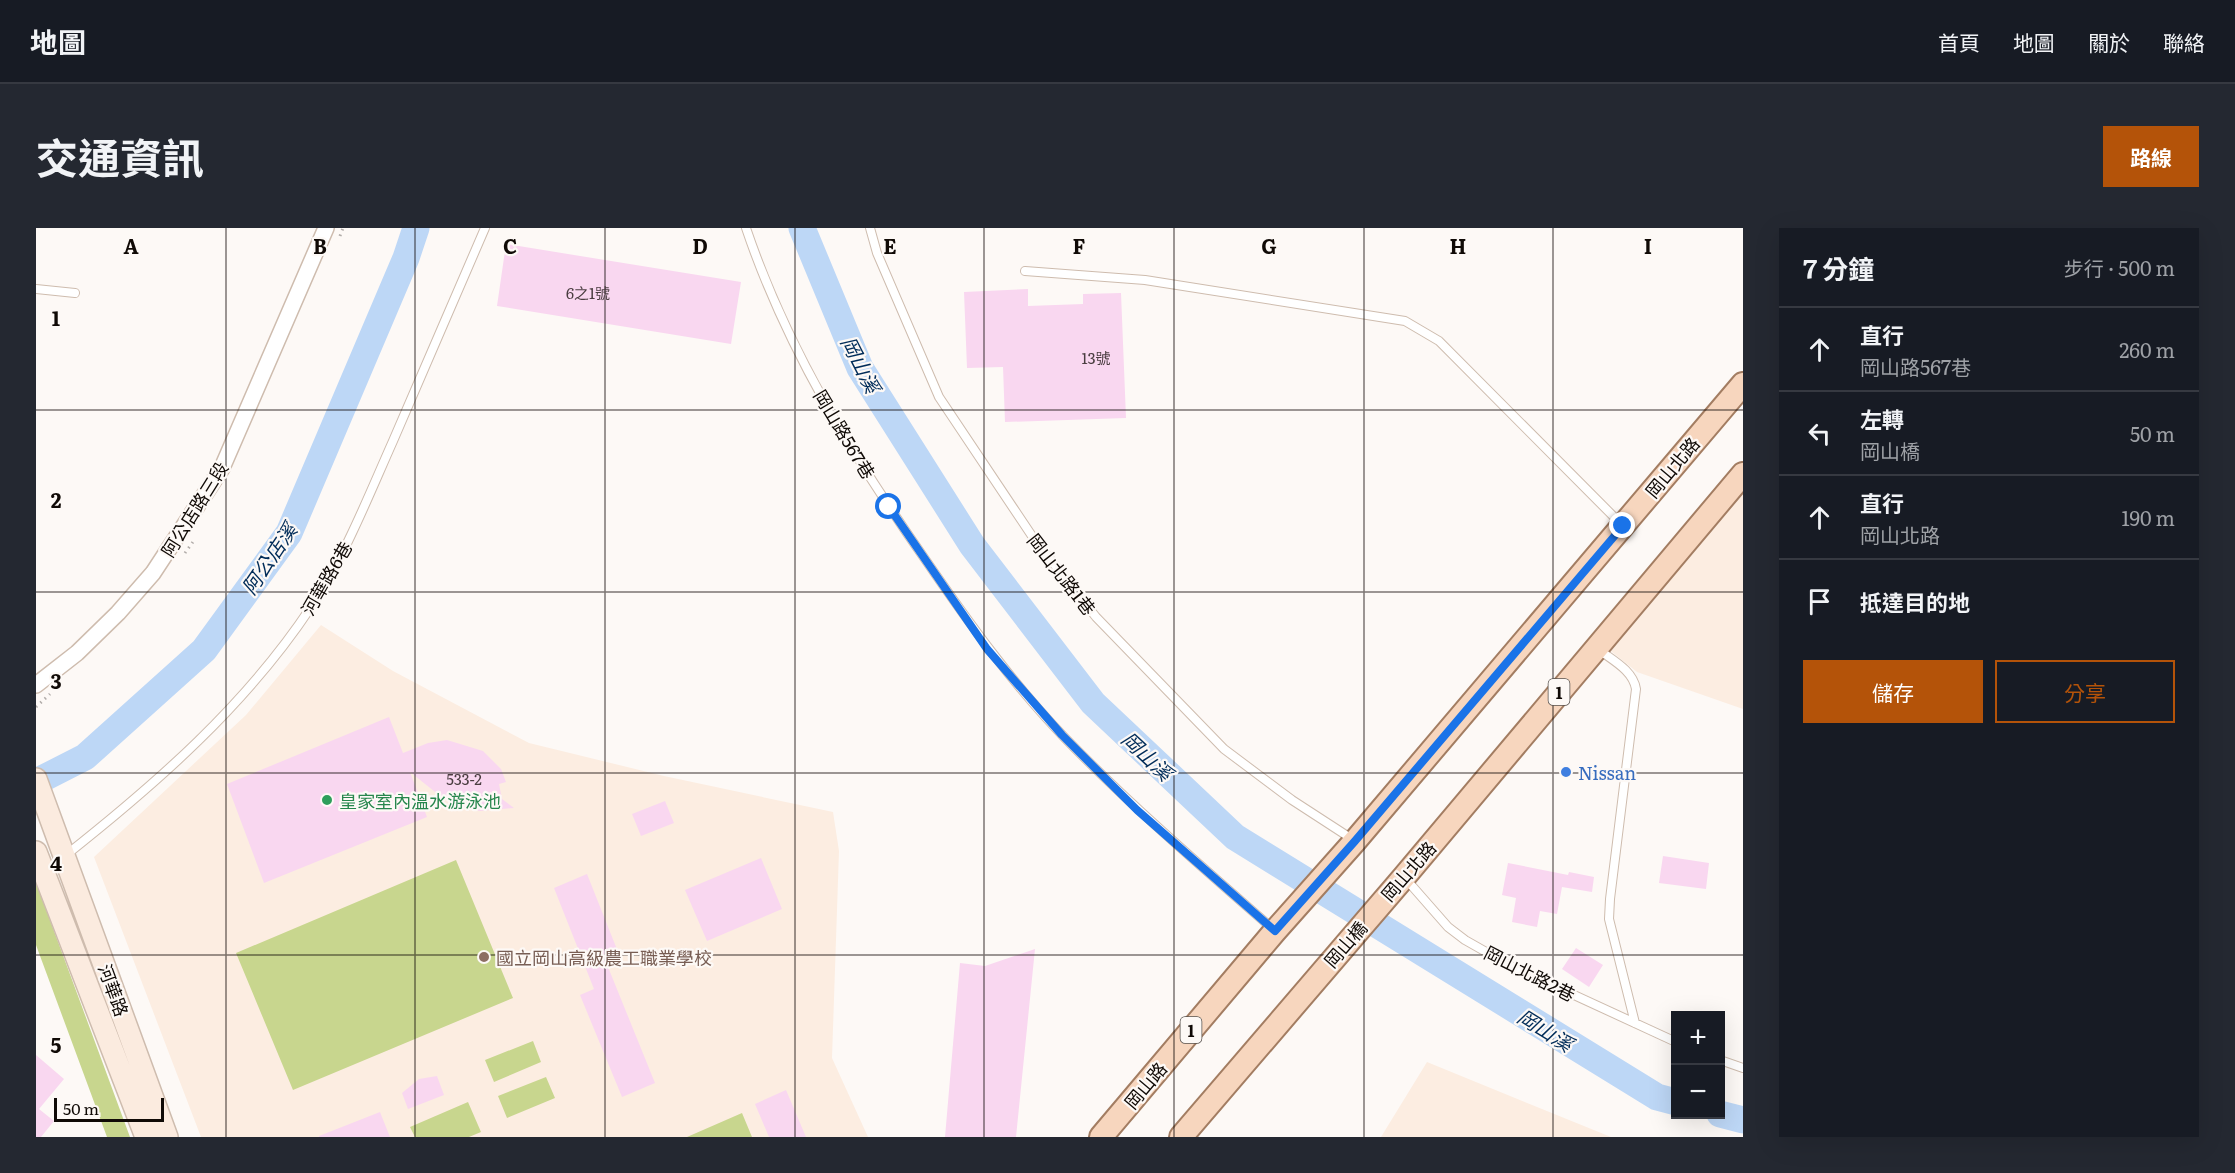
<!DOCTYPE html>
<html lang="zh-TW">
<head>
<meta charset="utf-8">
<style>
  :root { --surface:#171b24; --page:#242831; --text:#f1f3f6; --muted:#9ea1a6; --line:#363941; --accent:#b45309 }
  body { margin:0; font-family:Literata,"Noto Sans TC",serif; background:var(--page); color:var(--text) }
  .controls { position:absolute; right:18px; bottom:18px; display:grid; overflow:hidden; border-radius:0px; box-shadow:0 6px 24px #0002 }
  .controls button { width:54px; height:54px; display:grid; place-items:center; padding:0; border:0; border-bottom:2px solid var(--line); background:var(--surface); color:var(--text); font:30px sans-serif }
  .scale { position:absolute; left:18px; bottom:15px; width:110px; box-sizing:border-box; padding-left:6px; border:3px solid #100a06; border-top:0; font-size:16px; line-height:21px; white-space:nowrap; color:#100a06; -webkit-text-stroke:4px #fdf9f6; paint-order:stroke }
  .stop { position:absolute; width:18px; height:18px; margin:-14px; border:4px solid #1a73e8; border-radius:50%; background:#fff }
  .stop.end { background:#1a73e8; border-color:#fff; box-shadow:0 2px 6px #0008 }
  .list { margin:0; padding:0; list-style:none }
  h2 { display:flex; justify-content:space-between; align-items:center; height:78px; margin:0; padding:0 24px; font-size:26px }
  h2 small { font-size:20px; font-weight:400; color:var(--muted) }
  .list li { display:grid; grid-template-columns:39px 1fr auto; gap:18px; align-items:center; box-sizing:border-box; height:84px; padding:0 24px; border-top:2px solid var(--line) }
  .list b { display:block; font-size:22px; white-space:nowrap }
  .list p { margin:0; font-size:20px; white-space:nowrap; color:var(--muted) }
  .list em { font-size:20px; font-style:normal; color:var(--muted) }
  .actions { display:flex; gap:12px; padding:18px 24px }
  .actions a { flex:1; padding:14px 0; border:2px solid var(--accent); border-radius:0px; text-align:center; font-size:21px; color:var(--accent) }
  .actions .main { background:var(--accent); color:#fff }
  .icon { flex:none; width:33px; height:33px; fill:none; stroke:currentColor; stroke-width:2; stroke-linecap:round; stroke-linejoin:round }
  .map { position:relative; flex:none; width:1707px; height:909px; overflow:hidden; border-radius:0px }
  header { display:flex; align-items:center; gap:36px; box-sizing:border-box; height:84px; padding:0 30px; background:var(--surface); border-bottom:2px solid var(--line) }
  header strong { font-size:28px }
  nav { display:flex; gap:33px; margin-inline-start:auto; font-size:21px }
  .intro { display:flex; align-items:center; justify-content:space-between; box-sizing:border-box; height:144px; padding:0 36px }
  h1 { margin:0; font-size:42px }
  .button { padding:15px 27px; border-radius:0px; background:var(--accent); color:#fff; font-size:21px; font-weight:700 }
  main { display:flex; gap:36px; padding:0 36px }
  aside { flex:1; background:var(--surface); border-radius:0px; box-shadow:0 6px 24px #0002 }
  .map>svg:first-child { display:block }
</style>
</head>
<body>
<header>
<strong>地圖</strong>
<nav><a>首頁</a><a>地圖</a><a>關於</a><a>聯絡</a></nav>
</header>
<div class="intro"><h1>交通資訊</h1><a class="button">路線</a></div>
<main>
<div class="map">
<svg width="1707" height="909" viewBox="0 0 1707 909">
  <rect width="100%" height="100%" fill="#fdf9f6"/>
  <path fill="#fcede1" d="M1707 264V481L1601 444 1571 420Z
    M285 397 357 443 493 515 628 548 797 584 803 623 796 830 832 909H165L58 629 210 487Z
    M1391 834 1506 881 1575 909H1345Z"/>
  <path fill="#c8d68e" d="M420 632 477 770 257 862 200 725Z
    M0 654 94 909H71L0 717Z
    M497 813 505 834 458 854 449 832Z
    M510 849 519 870 471 890 462 868Z
    M432 874 445 904 433 909H379L374 899Z
    M706 885 716 909H651Z"/>
  <g fill="none" stroke-linecap="round" stroke-linejoin="round">
    <path stroke="#bdd7f6" stroke-width="27" d="M766 0 824 140 936 317 1057 475 1199 609 1621 869 1640 874
      M0 554 49 529 168 422 253 305 370 30 380 0
      M1684 886 1707 892"/>
  </g>
  <path fill="#f9d7f0" d="M470 16 705 54 695 116 461 78Z
    M992 61V78L1047 76V66L1085 65 1090 190 969 194 967 139 931 140 928 64Z
    M353 489 367 525 392 515 411 512 447 523 465 541 470 554 463 556 466 571 478 580 444 583 428 580 408 571 374 544 391 589 228 655 191 556Z
    M629 573 638 595 605 608 596 586Z
    M1627 628 1673 635 1670 661 1623 655Z
    M725 630 746 681 671 713 649 662Z
    M1472 635 1532 647 1533 644 1558 649 1556 664 1526 659 1521 686 1504 683 1501 699 1476 694 1480 670 1466 667Z
    M551 646 586 734 572 739 619 855 586 869 544 767 558 761 518 660Z
    M1540 720 1567 737 1553 759 1526 741Z
    M999 721 980 909H909L924 735 949 738Z
    M0 827 28 851 3 881 18 893 5 909H0Z
    M401 848 408 867 372 881 366 865 383 851Z
    M750 862 770 909H733L719 876Z
    M344 884 354 909H283V908Z"/>
  <g fill="none" stroke-linecap="round" stroke-linejoin="round">
    <g stroke="#cebcae" stroke-width="10">
      <path id="lane" d="M710 0C751 121 818 230 891 334 933 395 976 455 1028 509 1094 577 1166 639 1238 702
        M834 0 841 25 903 169 998 311 1060 389 1188 521 1256 572 1316 611
        M989 43 1109 52 1369 93 1403 113 1586 297
        M0 61 39 65
        M1562 421C1576 432 1597 442 1600 461L1574 671 1573 691 1599 795
        M30 627C121 555 210 477 275 379 309 328 332 269 357 213 388 142 418 71 449 0
        M1369 650 1412 699 1429 712 1473 737 1640 814
        M1684 832 1707 840"/>
    </g>
    <g stroke="#cebcae" stroke-width="18">
      <path id="street" d="M0 457 41 425 82 385 117 345 186 240 290 0"/>
    </g>
    <g stroke="#cebcae" stroke-width="24">
      <path id="secondary" d="M0 551 131 909
        M0 624 110 909"/>
    </g>
    <g stroke="#a37d62" stroke-width="26">
      <path id="primary" d="M1065 909 1239 703 1319 613 1707 156
        M1145 909 1368 649 1707 246"/>
    </g>
    <path stroke="#b1aca9" stroke-width="3" stroke-dasharray="1.5 4.5" stroke-linecap="butt" d="M304 8 307 0
      M149 325 159 311
      M0 479 14 466"/>
    <use href="#lane" stroke="#fff" stroke-width="8"/>
    <use href="#street" stroke="#fff" stroke-width="15"/>
    <use href="#secondary" stroke="#fbebdf" stroke-width="21"/>
    <use href="#primary" stroke="#f7d6be" stroke-width="22"/>
  </g>
  <g fill="none" stroke-linecap="round" stroke-linejoin="round">
    <path stroke="#1a73e8" stroke-width="8" d="M853 279 951 421 1026 507 1101 582 1239 703 1319 613 1587 298"/>
  </g>
  <path fill="none" stroke="#100a06" stroke-width="1.5" stroke-opacity="0.55" d="M190 0V909M379 0V909M569 0V909M759 0V909M948 0V909M1138 0V909M1328 0V909M1517 0V909M0 182H1707M0 364H1707M0 545H1707M0 727H1707"/>
  <circle fill="#3f7fe0" stroke="#fdf9f6" stroke-width="2" cx="1530" cy="544" r="6"/>
  <circle fill="#2e9e5b" stroke="#fdf9f6" stroke-width="2" cx="291" cy="572" r="6"/>
  <circle fill="#8d6e63" stroke="#fdf9f6" stroke-width="2" cx="448" cy="729" r="6"/>
  <g text-anchor="middle" dominant-baseline="central" stroke-width="4.5" stroke-linejoin="round" paint-order="stroke">
    <g font-size="15" fill="#4a3d40">
      <text x="552" y="64">6之1號</text>
      <text x="1060" y="129">13號</text>
      <text x="428" y="550">533-2</text>
    </g>
    <g fill="#fdf9f6" stroke="#57524e" stroke-width="1.5">
      <rect x="1512.5" y="451" width="21" height="26" rx="4.5"/>
      <rect x="1144.5" y="789" width="21" height="26" rx="4.5"/>
    </g>
    <g font-size="16" font-weight="bold" fill="#100a06">
      <text x="1523" y="464">1</text>
      <text x="1155" y="802">1</text>
    </g>
    <g font-size="18" fill="#100a06" stroke="#fdf9f6">
      <text transform="translate(809 206) rotate(59)">岡山路567巷</text>
      <text transform="translate(1636 239) rotate(-50)">岡山北路</text>
      <text transform="translate(158 281) rotate(-58)">阿公店路三段</text>
      <text transform="translate(1026 346) rotate(52)">岡山北路1巷</text>
      <text transform="translate(290 350) rotate(-60)">河華路6巷</text>
      <text transform="translate(1372 643) rotate(-49)">岡山北路</text>
      <text transform="translate(1309 716) rotate(-49)">岡山橋</text>
      <text transform="translate(1494 745) rotate(27)">岡山北路2巷</text>
      <text transform="translate(78 762) rotate(70)">河華路</text>
      <text transform="translate(1109 857) rotate(-50)">岡山路</text>
    </g>
    <g font-size="18" fill="#366cbe" stroke="#fdf9f6" text-anchor="start">
      <text x="1542" y="544">Nissan</text>
    </g>
    <g font-size="18" fill="#27864d" stroke="#fdf9f6" text-anchor="start">
      <text x="303" y="572">皇家室內溫水游泳池</text>
    </g>
    <g font-size="18" fill="#785e54" stroke="#fdf9f6" text-anchor="start">
      <text x="460" y="729">國立岡山高級農工職業學校</text>
    </g>
    <g font-size="20" font-style="italic" fill="#002c59" stroke="#fdf9f6">
      <text transform="translate(826 136) rotate(63)">岡山溪</text>
      <text transform="translate(232 330) rotate(-56)">阿公店溪</text>
      <text transform="translate(1112 527) rotate(43)">岡山溪</text>
      <text transform="translate(1510 801) rotate(32)">岡山溪</text>
    </g>
  </g>
  <g font-size="20" text-anchor="middle" font-weight="bold" fill="#100a06" stroke="#fdf9f6" stroke-width="4.5" stroke-linejoin="round" paint-order="stroke">
    <text x="95" y="26">A</text>
    <text x="284" y="26">B</text>
    <text x="474" y="26">C</text>
    <text x="664" y="26">D</text>
    <text x="854" y="26">E</text>
    <text x="1043" y="26">F</text>
    <text x="1233" y="26">G</text>
    <text x="1422" y="26">H</text>
    <text x="1612" y="26">I</text>
    <text x="20" y="98">1</text>
    <text x="20" y="280">2</text>
    <text x="20" y="461">3</text>
    <text x="20" y="643">4</text>
    <text x="20" y="825">5</text>
  </g>
</svg>
<div class="controls">
<button>+</button>
<button>−</button>
</div>
<div class="scale">50 m</div>
<div class="stop" style="left:853px;top:279px"></div>
<div class="stop end" style="left:1587px;top:298px"></div>
</div>
<aside>
<h2>7 分鐘<small>步行 · 500 m</small></h2>
<ul class="list">
<li><svg class="icon" aria-label="ahead" viewBox="0 0 24 24"><path d="M12 20V5M6 11l6-6 6 6"/></svg><div><b>直行</b><p>岡山路567巷</p></div><em>260 m</em></li>
<li><svg class="icon" aria-label="left" viewBox="0 0 24 24"><path d="M17 20v-9H6M10 6l-5 5 5 5"/></svg><div><b>左轉</b><p>岡山橋</p></div><em>50 m</em></li>
<li><svg class="icon" aria-label="ahead" viewBox="0 0 24 24"><path d="M12 20V5M6 11l6-6 6 6"/></svg><div><b>直行</b><p>岡山北路</p></div><em>190 m</em></li>
<li><svg class="icon" aria-label="arrive" viewBox="0 0 24 24"><path d="M6 21V4h12l-3 4 3 4H6"/></svg><div><b>抵達目的地</b></div></li>
</ul>
<div class="actions"><a class="main">儲存</a><a>分享</a></div>
</aside>
</main>
</body>
</html>
